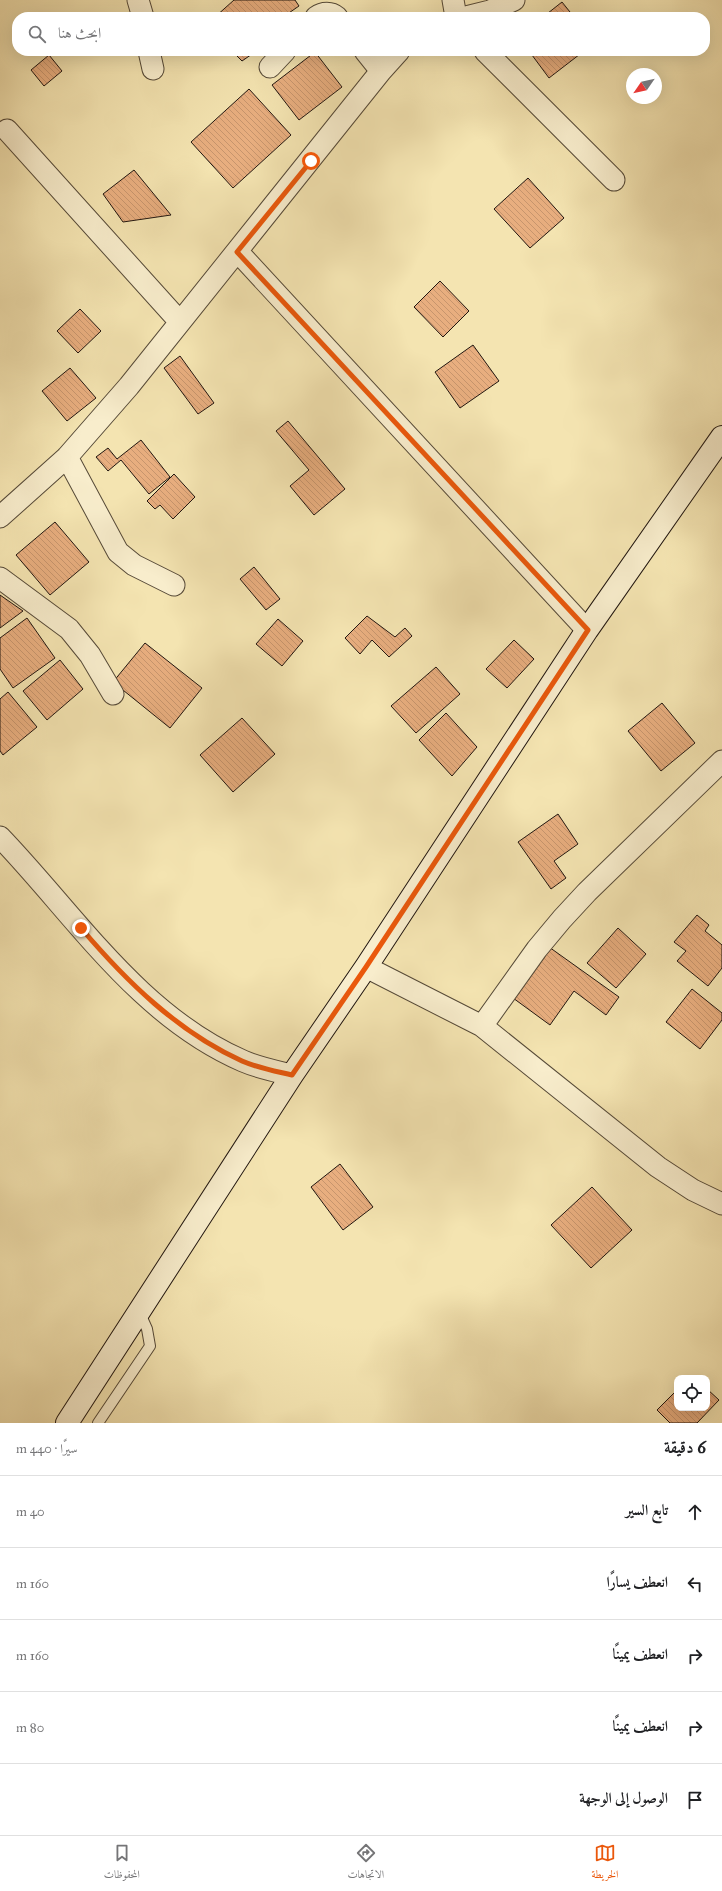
<!DOCTYPE html>
<html lang="ar">
<head>
<meta charset="utf-8">
<style>
  :root { --surface:#fff; --page:#f6f6f6; --text:#202124; --muted:#757577; --line:#e0e0e0; --accent:#ea580c }
  body { margin:0; font-family:"IM FELL Great Primer",Amiri,serif; background:var(--page); color:var(--text); direction:rtl }
  .controls { position:absolute; right:12px; bottom:12px; display:grid; overflow:hidden; border-radius:8px; box-shadow:0 4px 16px #0002 }
  .controls button { width:36px; height:36px; display:grid; place-items:center; padding:0; border:0; border-bottom:1px solid var(--line); background:var(--surface); color:var(--text); font:20px sans-serif }
  .compass { position:absolute; left:626px; top:68px; width:36px; height:36px; border-radius:50%; background:var(--surface); box-shadow:0 4px 16px #0002; rotate:236deg }
  .stop { position:absolute; width:12px; height:12px; margin:-9px; border:3px solid #ea580c; border-radius:50%; background:#fff }
  .stop.end { background:#ea580c; border-color:#fff; box-shadow:0 1px 4px #0008 }
  .list { margin:0; padding:0; list-style:none }
  h2 { display:flex; justify-content:space-between; align-items:center; height:52px; margin:0; padding:0 16px; font-size:17px }
  h2 small { font-size:13px; font-weight:400; color:var(--muted) }
  .list li { display:grid; grid-template-columns:26px 1fr auto; gap:12px; align-items:center; box-sizing:border-box; height:72px; padding:0 16px; border-top:1px solid var(--line) }
  .list b { display:block; font-size:15px; white-space:nowrap }
  .list em { font-size:13px; font-style:normal; color:var(--muted) }
  .icon { flex:none; width:22px; height:22px; fill:none; stroke:currentColor; stroke-width:2; stroke-linecap:round; stroke-linejoin:round }
  .map { position:relative; flex:none; width:722px; height:1423px; overflow:hidden; direction:ltr }
  .search { position:absolute; background:var(--surface); box-shadow:0 4px 16px #0002; left:12px; right:12px; top:12px; height:44px; display:flex; align-items:center; gap:10px; box-sizing:border-box; padding:0 14px; border-radius:16px; color:var(--muted); font-size:15px }
  .sheet { height:412px; background:var(--surface) }
  nav { display:flex; justify-content:space-around; align-items:center; box-sizing:border-box; height:56px; border-top:1px solid var(--line); background:var(--surface); font-size:11px; color:var(--muted) }
  nav a { display:grid; justify-items:center; gap:2px }
  nav .on { color:var(--accent) }
  .map>svg:first-child { display:block }
</style>
</head>
<body>
<div class="map">
<svg width="722" height="1423" viewBox="0 0 722 1423">
  <defs>
    <pattern id="building-back-hatch" width="6" height="6" patternUnits="userSpaceOnUse"><rect width="6" height="6" fill="#e8ae7f"/><path d="M-1 5l2 2M0 0l6 6M5-1l2 2" fill="none" stroke="#c7956d"/></pattern>
  </defs>
  <rect width="100%" height="100%" fill="#f4e4b1"/>
  <filter id="stains"><feTurbulence type="fractalNoise" baseFrequency=".005" numOctaves="4"/><feColorMatrix values="0 0 0 0 .2 0 0 0 0 .09 0 0 0 0 .02 0 0 0 .5 -.17"/></filter>
  <radialGradient id="worn" r=".72"><stop offset=".6" stop-color="#630" stop-opacity="0"/><stop offset="1" stop-color="#630" stop-opacity=".3"/></radialGradient>
  <path fill="url(#building-back-hatch)" stroke="#211610" d="M234 0H295L299 6 283 17H215Z
    M562 2 574 17H543Z
    M232 51H254L255 52 242 61Z
    M529 51H584L549 78Z
    M315 52 342 87 299 120 272 85Z
    M49 55 62 71 44 86 31 70Z
    M249 89 291 135 233 188 191 142Z
    M134 170 171 215 123 222 103 194Z
    M528 178 564 218 530 248 494 209Z
    M440 281 469 311 443 337 414 307Z
    M80 309 101 331 78 353 57 331Z
    M473 345 499 381 460 408 435 372Z
    M180 356 214 403 198 414 164 368Z
    M70 368 96 398 67 421 42 391Z
    M288 421 345 489 314 515 290 486 309 470 276 431Z
    M141 440 170 477 149 494 121 460 108 471 96 457 108 448 117 459Z
    M174 474 195 497 173 519 160 505 155 509 147 501Z
    M55 522 89 562 50 595 16 555Z
    M254 567 280 599 266 610 240 579Z
    M0 595 23 611 0 628Z
    M367 616 395 637 405 628 412 636 389 657 372 640 360 654 345 638Z
    M27 618 55 658 13 688 0 669V638Z
    M278 619 303 641 282 666 256 644Z
    M514 640 534 659 507 688 486 669Z
    M145 643 202 688 170 728 113 682Z
    M60 660 83 689 47 720 23 691Z
    M436 667 460 694 416 733 391 706Z
    M8 692 37 727 3 755 0 751V699Z
    M662 703 695 743 661 771 628 731Z
    M446 713 477 747 452 776 419 740Z
    M242 718 275 754 233 792 200 755Z
    M558 814 578 844 554 861 566 878 551 889 518 842Z
    M697 915 709 925 705 931 722 945V968L708 986 677 961 686 951 674 942Z
    M618 928 646 954 616 988 587 963Z
    M549 947 619 997 606 1015 574 991 550 1025 513 998Z
    M692 989 722 1013V1020L700 1049 666 1022Z
    M340 1164 373 1207 343 1230 311 1187Z
    M592 1187 632 1230 591 1268 551 1225Z
    M707 1389 719 1400 697 1423H670L657 1410 677 1390V1408H707Z"/>
  <g fill="none" stroke-linecap="round" stroke-linejoin="round">
    <g stroke="#564a38" stroke-width="12">
      <path id="lane" d="M98 1423 150 1346 147 1329 139 1311"/>
    </g>
    <g stroke="#564a38" stroke-width="23">
      <path id="street" d="M138 0 143 17
        M453 0 456 17
        M316 17C323 12 331 12 337 17
        M466 17 490 11 514 0
        M149 51 153 69
        M365 51 381 71
        M485 51 614 180
        M270 67 285 51
        M7 130 180 322
        M237 251 587 630
        M67 457 118 552 134 565 174 585
        M0 517 67 457 129 386 381 71 399 51
        M0 578 69 629 90 655 113 694
        M0 837C75 915 139 1016 243 1061 259 1068 275 1071 292 1075
        M366 967 482 1026 537 949 562 919 587 892 722 761
        M482 1026 658 1167 693 1190 722 1204"/>
    </g>
    <g stroke="#211610" stroke-width="24">
      <path id="secondary" d="M67 1423 292 1075 366 967 587 630 722 437"/>
    </g>
    <use href="#lane" stroke="#f8edcc" stroke-width="10"/>
    <use href="#street" stroke="#f8edcc" stroke-width="21"/>
    <use href="#secondary" stroke="#f8edcc" stroke-width="22"/>
  </g>
  <g fill="none" stroke-linecap="round" stroke-linejoin="round">
    <path stroke="#ea580c" stroke-width="5" d="M81 928C126 981 178 1032 242 1061 258 1068 275 1071 292 1075L366 967 588 630 237 252 311 161"/>
  </g>
  <rect width="100%" height="100%" filter="url(#stains)"/>
  <rect width="100%" height="100%" fill="url(#worn)"/>
</svg>
<div class="controls">
<button><svg class="icon" aria-label="locate" viewBox="0 0 24 24"><circle cx="12" cy="12" r="6"/><path d="M12 2v4M12 18v4M2 12h4M18 12h4"/></svg></button>
</div>
<svg class="compass" viewBox="-18 -18 36 36"><path d="M0-13l5 13h-10z" fill="#e53935"/><path d="M0 13l5-13h-10z" fill="#757577"/></svg>
<div class="stop" style="left:311px;top:161px"></div>
<div class="stop end" style="left:81px;top:928px"></div>
<div class="search"><svg class="icon" aria-label="search" viewBox="0 0 24 24"><circle cx="10" cy="10" r="6"/><path d="M15 15l6 6"/></svg>ابحث هنا</div>
</div>
<section class="sheet">
<h2>6 دقيقة<small>سيرًا · 440 m</small></h2>
<ul class="list">
<li><svg class="icon" aria-label="ahead" viewBox="0 0 24 24"><path d="M12 20V5M6 11l6-6 6 6"/></svg><div><b>تابع السير</b></div><em>40 m</em></li>
<li><svg class="icon" aria-label="left" viewBox="0 0 24 24"><path d="M17 20v-9H6M10 6l-5 5 5 5"/></svg><div><b>انعطف يسارًا</b></div><em>160 m</em></li>
<li><svg class="icon" aria-label="right" viewBox="0 0 24 24"><path d="M7 20v-9h11M14 6l5 5-5 5"/></svg><div><b>انعطف يمينًا</b></div><em>160 m</em></li>
<li><svg class="icon" aria-label="right" viewBox="0 0 24 24"><path d="M7 20v-9h11M14 6l5 5-5 5"/></svg><div><b>انعطف يمينًا</b></div><em>80 m</em></li>
<li><svg class="icon" aria-label="arrive" viewBox="0 0 24 24"><path d="M6 21V4h12l-3 4 3 4H6"/></svg><div><b>الوصول إلى الوجهة</b></div></li>
</ul>
</section>
<nav>
<a class="on"><svg class="icon" aria-label="map" viewBox="0 0 24 24"><path d="M3 6l6-2 6 2 6-2v14l-6 2-6-2-6 2zM9 4v14M15 6v14"/></svg>الخريطة</a>
<a><svg class="icon" aria-label="directions" viewBox="0 0 24 24"><path d="M12 3l9 9-9 9-9-9zM9 14v-3h6M13 9l2 2-2 2"/></svg>الاتجاهات</a>
<a><svg class="icon" aria-label="saved" viewBox="0 0 24 24"><path d="M7 4h10v16l-5-4-5 4z"/></svg>المحفوظات</a>
</nav>
</body>
</html>
